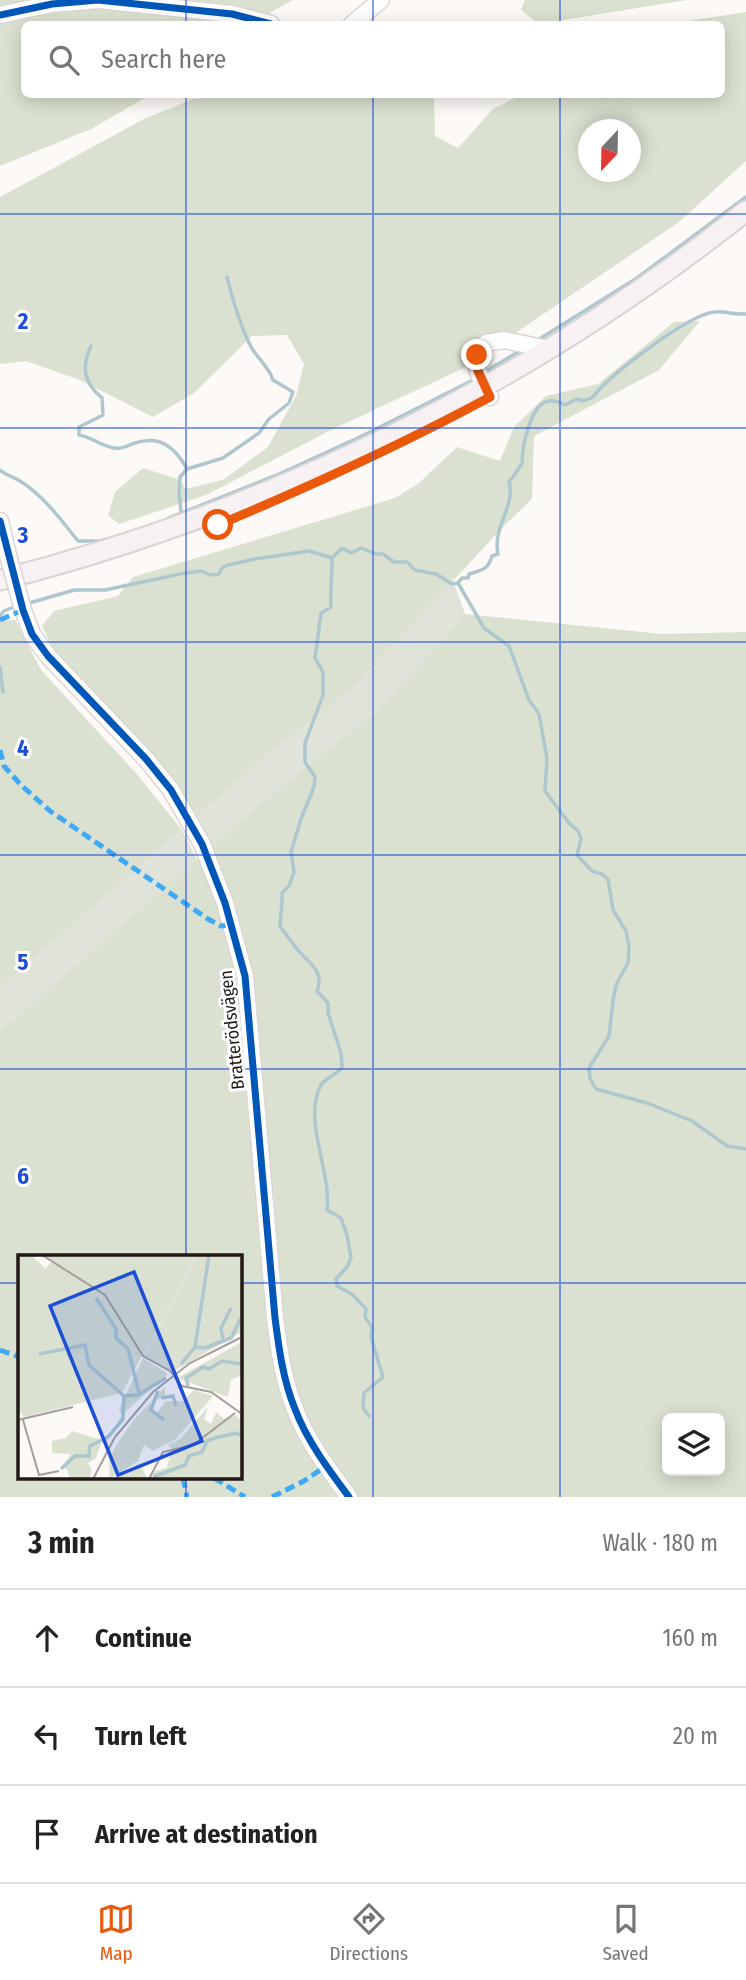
<!DOCTYPE html>
<html lang="en">
<head>
<meta charset="utf-8">
<style>
  :root { --surface:#fff; --page:#f6f6f6; --text:#222; --muted:#767676; --line:#e0e0e0; --accent:#ea580c }
  body { margin:0; font-family:"Fira Sans Condensed",sans-serif; background:var(--page); color:var(--text) }
  .controls { position:absolute; right:21px; bottom:21px; display:grid; overflow:hidden; border-radius:10px; box-shadow:0 4px 18px #0003 }
  .controls button { width:63px; height:63px; display:grid; place-items:center; padding:0; border:0; border-bottom:2px solid var(--line); background:var(--surface); color:var(--text); font:35px sans-serif }
  .compass { position:absolute; left:578px; top:119px; width:63px; height:63px; border-radius:50%; background:var(--surface); box-shadow:0 4px 18px #0003; rotate:202deg }
  .stop { position:absolute; width:21px; height:21px; margin:-16px; border:5px solid #ea580c; border-radius:50%; background:#fff }
  .stop.end { background:#ea580c; border-color:#fff; box-shadow:0 2px 7px #0008 }
  .list { margin:0; padding:0; list-style:none }
  h2 { display:flex; justify-content:space-between; align-items:center; height:91px; margin:0; padding:0 28px; font-size:30px }
  h2 small { font-size:23px; font-weight:400; color:var(--muted) }
  .list li { display:grid; grid-template-columns:46px 1fr auto; gap:21px; align-items:center; box-sizing:border-box; height:98px; padding:0 28px; border-top:2px solid var(--line) }
  .list b { display:block; font-size:26px; white-space:nowrap }
  .list em { font-size:23px; font-style:normal; color:var(--muted) }
  .icon { flex:none; width:38px; height:38px; fill:none; stroke:currentColor; stroke-width:2; stroke-linecap:round; stroke-linejoin:round }
  .map { position:relative; flex:none; width:746px; height:1497px; overflow:hidden }
  .search { position:absolute; background:var(--surface); box-shadow:0 4px 18px #0003; left:21px; right:21px; top:21px; height:77px; display:flex; align-items:center; gap:18px; box-sizing:border-box; padding:0 24px; border-radius:10px; color:var(--muted); font-size:26px }
  .sheet { height:385px; background:var(--surface) }
  nav { display:flex; justify-content:space-around; align-items:center; box-sizing:border-box; height:98px; border-top:2px solid var(--line); background:var(--surface); font-size:19px; color:var(--muted) }
  nav a { display:grid; justify-items:center; gap:4px }
  nav .on { color:var(--accent) }
  .map>svg:first-child { display:block }
</style>
</head>
<body>
<div class="map">
<svg width="746" height="1497" viewBox="0 0 746 1497">
  <rect width="100%" height="100%" fill="#fcf9f7"/>
  <path fill="#dfe3d9" d="M453 580 465 614 374 713 286 782 211 848 195 819 265 757 352 689Z
    M182 830 197 860 0 1031V988Z"/>
  <path fill="#dae1d0" fill-rule="evenodd" d="M0 0H293L271 12 265 24H24V94L150 95 91 129 0 166Z
    M525 0H687L539 24 521 10Z
    M746 12V161L679 222 464 368 331 430 206 495 119 524 108 515 115 492 143 468 181 480 185 489 223 480 268 447 296 396 304 364 287 335 252 336 194 393 153 417 80 380 26 361 0 364V197L144 119 193 99 236 95H434L435 136 458 148 493 109 521 95 722 94V24H669ZM588 130H630V172H588Z
    M700 321 659 370 534 436 532 499 504 526 352 689 265 757 195 819 152 756 131 731 55 653 42 626 54 611 118 596 133 577 395 498 418 484 457 447 500 461 514 427 546 396 598 384 674 322Z
    M465 614 662 634 746 632V1497H0V1031L286 782 374 713ZM19 1257H240V1478H19ZM667 1418H720V1471H667Z
    M15 620 41 670 136 773 182 830 0 988V621Z"/>
  <g fill="none" stroke-linecap="round" stroke-linejoin="round">
    <path stroke="#aec7ce" stroke-width="3.5" d="M541 338 637 278 746 197
      M91 346C81 368 84 383 102 398L103 415 79 427V435C92 437 101 446 114 448 121 450 128 445 135 443 160 435 175 447 187 469
      M488 370 518 352
      M0 470C6 475 13 477 20 481 44 496 61 520 78 541H100L112 538
      M181 512 179 492 180 477 187 469 223 458 259 433 269 419 289 403 293 392 273 380C269 367 258 359 251 347 240 325 233 301 227 277
      M169 518 277 475 364 435 471 381
      M332 558C332 575 330 590 331 607L321 613 315 658 323 672V695L305 743V762L315 777 314 787 301 819 291 852 294 872 289 886 282 893C283 905 280 915 280 927 287 934 291 942 297 949 308 963 325 970 317 991L328 1003V1013L341 1053 342 1068C336 1074 326 1078 321 1085 302 1120 332 1171 327 1210L341 1218 347 1235 351 1258 347 1267 336 1279 337 1286 353 1295 366 1309 365 1317 372 1327 371 1337 383 1377 364 1393 363 1408 369 1416
      M458 583 484 628 509 646 529 700 539 714 547 758 545 791 569 823 578 831 581 839 577 855 592 871 602 874 608 879 613 910 626 931 629 947 628 963 616 985 613 1001 609 1036 589 1068 590 1078 596 1089 647 1103 692 1121 727 1146 746 1149
      M26 604 74 590H105L185 573 201 571 210 575 219 574 222 568 228 565 255 559 309 551 332 558 342 548 351 553 361 548 376 554H383L394 562H407L415 570 436 574 452 584 458 583 462 578H468L469 574C482 570 488 570 492 556L498 554C492 527 516 507 509 481 516 476 516 470 522 464 522 449 530 403 549 401 553 400 561 403 565 405L577 399 584 401 593 397C610 374 676 326 703 315 722 308 729 315 746 314
      M0 616 4 611 19 605
      M0 667 3 692"/>
    <g stroke="#dbd6d3" stroke-width="19">
      <path id="minor" d="M0 15 52 4 98 0 232 14 271 24
        M352 24 381 0
        M490 397C480 379 468 360 486 343L504 340 548 349
        M0 521 9 559
        M23 610 32 634 48 656 146 759 171 790 202 844 225 903 245 976 275 1318C279 1349 283 1380 295 1409 307 1441 329 1470 349 1497"/>
    </g>
    <g stroke="#d6d3d2" stroke-width="23">
      <path id="major" d="M0 580C270 511 528 385 746 211"/>
    </g>
    <use href="#minor" stroke="#fffefe" stroke-width="16"/>
    <use href="#major" stroke="#f7f1f3" stroke-width="19"/>
    <g stroke="#dbd6d3" stroke-width="19" stroke-linecap="butt">
      <path id="minor-bridge" d="M9 559 23 610"/>
    </g>
    <use href="#minor-bridge" stroke="#fffefe" stroke-width="16"/>
    <path stroke="#3fa9f5" stroke-width="5" stroke-dasharray="10 5" stroke-linecap="butt" d="M0 620 23 610
      M0 750 4 766 21 785 50 811 208 919 221 926 231 925
      M0 1350 19 1357
      M183 1478 187 1497
      M214 1478 245 1497
      M272 1497 304 1481 326 1466"/>
    <g stroke="#fff" stroke-width="11">
      <path id="cycleway" d="M0 15 52 4 98 0 232 14 271 24
        M0 521 23 610 32 634 48 656 146 759 171 790 202 844 225 903 245 976 275 1318C279 1349 283 1380 295 1409 307 1441 329 1470 349 1497"/>
    </g>
    <use href="#cycleway" stroke="#0057b8" stroke-width="7"/>
  </g>
  <g fill="none" stroke-linecap="round" stroke-linejoin="round">
    <path stroke="#ea580c" stroke-width="9" d="M218 525C311 486 401 445 490 397L478 371 477 355"/>
  </g>
  <path fill="none" stroke="#1d4ed8" stroke-width="2" stroke-opacity="0.55" d="M186 0V24M373 0V24M560 0V24M186 94V1257M373 94V1497M560 94V1497M0 214H746M0 428H746M0 642H746M0 855H746M0 1069H746M0 1283H19M240 1283H746M186 1478V1497"/>
  <g text-anchor="middle" dominant-baseline="central" stroke-width="6" stroke-linejoin="round" paint-order="stroke">
    <g font-size="18" fill="#211915" stroke="#fff">
      <text transform="translate(232 1030) rotate(-96)">Bratterödsvägen</text>
    </g>
  </g>
  <g transform="translate(18 1255)">
    <rect width="224" height="224" fill="#fcf9f7"/>
    <path d="M177 0H181L126 101 123 98Z" fill="#dfe3d9"/>
    <path d="M0 0H14L27 14 34 6 26 0H177L104 138 6 162 0 154ZM181 0H224V77L154 117 126 101ZM224 87V120L213 125 210 142 159 123ZM125 103 150 119 107 157 104 166 90 182 104 161 101 154ZM147 132V140L133 148 136 161 148 146H165L176 135 195 141 158 184 135 196 126 190 120 206 92 223 91 206 97 192 115 166ZM190 152 186 164 193 169 198 157 206 164 218 160 224 167V224H134L137 216 149 213 153 193 150 190 162 184ZM54 176 84 185 78 203 70 208 74 214 71 224H52L49 214 43 213 53 199 34 198V186L48 183ZM122 208 129 224H96Z" fill="#dae1d0"/>
    <path fill="none" stroke="#aec7ce" stroke-width="3.5" d="M78 43 98 74V83L110 94 121 138M205 84 203 73 213 53M177 92 187 93 213 83 224 61M21 99 67 90 71 110 106 141M163 109 177 92 191 0M170 131 168 123 185 112 191 114 204 106 224 109M140 136 133 155 146 165M143 143 155 141 158 151M43 214 57 201H71L72 191 90 182 105 164 106 141 120 140 148 123M135 222 167 210 171 201 184 197 189 186 197 183 218 178 224 181"/>
    <path fill="none" stroke="#a49f9d" stroke-width="2" d="M24 0 87 40 125 101 152 116 164 131 193 137 224 159M0 165 55 152M5 165 21 220 41 216M75 224 97 182 135 137 172 108 224 82M131 224 145 197 175 190 217 158"/>
    <path fill="#1d4ed8" fill-opacity="0.15" stroke="#1d4ed8" stroke-width="3.5" d="M116 17 184 186 100 220 32 51Z"/>
    <rect width="224" height="224" fill="none" stroke="#211915" stroke-width="3.5"/>
  </g>
  <g font-size="23" text-anchor="middle" font-weight="bold" fill="#1d4ed8" stroke="#fff" stroke-width="6" stroke-linejoin="round" paint-order="stroke">
    <text x="23" y="329">2</text>
    <text x="23" y="543">3</text>
    <text x="23" y="756">4</text>
    <text x="23" y="970">5</text>
    <text x="23" y="1184">6</text>
  </g>
</svg>
<div class="controls">
<button><svg class="icon" aria-label="layers" viewBox="0 0 24 24"><path d="M12 4l9 5-9 5-9-5zM3 14l9 5 9-5"/></svg></button>
</div>
<svg class="compass" viewBox="-18 -18 36 36"><path d="M0-13l5 13h-10z" fill="#e53935"/><path d="M0 13l5-13h-10z" fill="#767676"/></svg>
<div class="stop" style="left:218px;top:525px"></div>
<div class="stop end" style="left:477px;top:355px"></div>
<div class="search"><svg class="icon" aria-label="search" viewBox="0 0 24 24"><circle cx="10" cy="10" r="6"/><path d="M15 15l6 6"/></svg>Search here</div>
</div>
<section class="sheet">
<h2>3 min<small>Walk · 180 m</small></h2>
<ul class="list">
<li><svg class="icon" aria-label="ahead" viewBox="0 0 24 24"><path d="M12 20V5M6 11l6-6 6 6"/></svg><div><b>Continue</b></div><em>160 m</em></li>
<li><svg class="icon" aria-label="left" viewBox="0 0 24 24"><path d="M17 20v-9H6M10 6l-5 5 5 5"/></svg><div><b>Turn left</b></div><em>20 m</em></li>
<li><svg class="icon" aria-label="arrive" viewBox="0 0 24 24"><path d="M6 21V4h12l-3 4 3 4H6"/></svg><div><b>Arrive at destination</b></div></li>
</ul>
</section>
<nav>
<a class="on"><svg class="icon" aria-label="map" viewBox="0 0 24 24"><path d="M3 6l6-2 6 2 6-2v14l-6 2-6-2-6 2zM9 4v14M15 6v14"/></svg>Map</a>
<a><svg class="icon" aria-label="directions" viewBox="0 0 24 24"><path d="M12 3l9 9-9 9-9-9zM9 14v-3h6M13 9l2 2-2 2"/></svg>Directions</a>
<a><svg class="icon" aria-label="saved" viewBox="0 0 24 24"><path d="M7 4h10v16l-5-4-5 4z"/></svg>Saved</a>
</nav>
</body>
</html>
